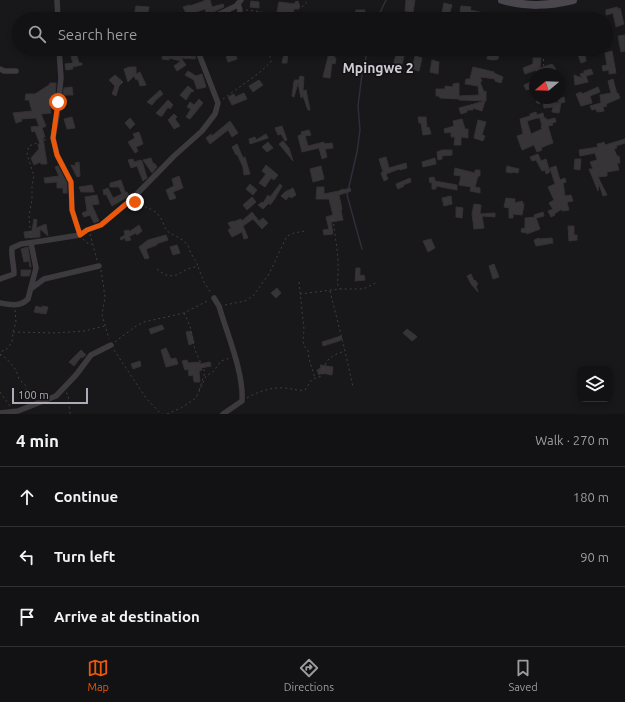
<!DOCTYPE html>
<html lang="en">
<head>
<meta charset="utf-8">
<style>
  :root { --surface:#121113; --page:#1b1a1c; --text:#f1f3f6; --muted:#9c9da0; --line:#313133; --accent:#ea580c }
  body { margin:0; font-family:Ubuntu,sans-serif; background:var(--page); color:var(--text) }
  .controls { position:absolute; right:12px; bottom:12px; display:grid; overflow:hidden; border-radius:8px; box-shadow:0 2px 6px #0003 }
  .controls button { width:36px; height:36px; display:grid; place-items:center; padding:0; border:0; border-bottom:1px solid var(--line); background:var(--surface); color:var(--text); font:20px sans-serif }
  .compass { position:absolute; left:529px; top:68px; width:36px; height:36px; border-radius:50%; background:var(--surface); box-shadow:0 2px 6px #0003; rotate:251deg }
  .scale { position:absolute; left:12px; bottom:10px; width:76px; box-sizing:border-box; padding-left:4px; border:2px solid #b0aab8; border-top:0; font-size:11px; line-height:14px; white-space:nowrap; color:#b0aab8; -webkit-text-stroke:3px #131214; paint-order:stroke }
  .stop { position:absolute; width:12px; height:12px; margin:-9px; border:3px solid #ea580c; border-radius:50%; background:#fff }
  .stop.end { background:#ea580c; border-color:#fff; box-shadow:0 1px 4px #0008 }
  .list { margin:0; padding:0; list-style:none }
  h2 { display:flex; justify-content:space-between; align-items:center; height:52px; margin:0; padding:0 16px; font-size:17px }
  h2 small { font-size:13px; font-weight:400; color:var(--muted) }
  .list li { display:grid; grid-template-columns:26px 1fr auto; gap:12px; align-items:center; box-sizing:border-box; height:60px; padding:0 16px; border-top:1px solid var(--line) }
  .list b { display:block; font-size:15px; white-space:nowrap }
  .list em { font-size:13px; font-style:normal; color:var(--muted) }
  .icon { flex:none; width:22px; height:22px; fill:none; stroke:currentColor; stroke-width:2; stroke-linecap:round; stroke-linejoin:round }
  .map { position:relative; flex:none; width:625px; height:414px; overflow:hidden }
  .search { position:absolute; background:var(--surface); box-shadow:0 2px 6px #0003; left:12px; right:12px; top:12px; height:44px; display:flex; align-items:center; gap:10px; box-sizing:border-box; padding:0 14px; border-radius:22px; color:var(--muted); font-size:15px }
  .sheet { height:232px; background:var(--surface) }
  nav { display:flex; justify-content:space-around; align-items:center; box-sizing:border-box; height:56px; border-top:1px solid var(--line); background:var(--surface); font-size:11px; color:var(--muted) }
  nav a { display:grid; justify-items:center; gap:2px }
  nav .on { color:var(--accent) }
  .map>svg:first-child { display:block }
</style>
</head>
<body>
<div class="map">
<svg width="625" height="414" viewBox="0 0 625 414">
  <rect width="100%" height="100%" fill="#181719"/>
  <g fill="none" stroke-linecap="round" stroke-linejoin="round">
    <path stroke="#302d3c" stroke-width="1.5" d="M377 19 386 0
      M362 249 347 195 357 152 360 130 358 106 362 74 368 49"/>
  </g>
  <path fill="#373438" stroke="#343135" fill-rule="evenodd" d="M204 0H210L212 7 223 4 224 7 207 15 205 9 187 15 183 7 190 5V6L204 1Z
    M406 0H415L413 12 405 11Z
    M251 1 259 2V8L250 7Z
    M298 1 300 7H299V9H294L293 15H292V19H287L286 13 277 12 279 2 295 4V2Z
    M444 3 452 5 448 19 441 18Z
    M136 6 149 7 148 12H135Z
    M461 6 471 7 470 10 488 14V18L468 15V19H459Z
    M617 7 618 9 620 8 624 24 616 27 613 13 606 15V10Z
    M356 10H365L364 17 355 16Z
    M625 35V51L621 52 618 36Z
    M69 49H88V50L76 53 79 63H82V65L72 67 73 69 66 70 65 64 73 63Z
    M224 49H253V50L240 54 236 56 237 59 228 62Z
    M281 49H288L287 63H282L284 54 280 53Z
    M330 49H335L334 58H336L335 64 332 63 330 78 323 77Z
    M495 49H499L498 59 494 60 487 59 488 53H494Z
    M576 49H597L585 56 586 61 581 63Z
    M163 51 177 52 185 54 186 51 191 52V56L196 57 195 59 181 58 186 65 177 71 174 66 181 61 169 58V60L162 59Z
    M612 51 616 73 609 74V70L603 71 602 66 607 65 605 53Z
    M396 54 404 56 401 68 393 67Z
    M415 56 422 58 419 71 412 69Z
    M533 58H541L540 68 552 64 556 69 544 74H536V70L525 74 523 68 533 64Z
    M432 60 439 62 438 74 430 72Z
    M130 67H136V74L140 72 146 85 140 86 138 79 136 80 134 76 128 82 124 69Z
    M473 67 494 72V73L503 77 501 83 495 81V79L480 77 482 81 480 82 484 92 486 91V101L459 100V96L479 95 478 86 465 84 466 79H470Z
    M591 69 593 74 586 76 588 82 575 85 574 75 582 78 580 74 584 73V71Z
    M188 71 196 76 202 74 206 87 197 89 194 80 185 75Z
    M115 75 123 82 119 86 116 96 112 94 115 86 109 80Z
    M300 76 304 77 303 91 306 90 310 110H308L303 96 301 98 298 83 294 97 292 96 294 81 295 80H299Z
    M613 79 617 94 618 93 620 98 606 104 607 106 603 107 604 111 597 112 596 109 592 110 590 106 601 103 600 95 611 93 608 81Z
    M259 80 263 85 253 92 249 86Z
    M531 82 532 84 535 83V88L526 90 524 85Z
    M50 83H56L55 98 49 101 51 113 41 114 46 126 42 128 45 137 43 138 47 164H41L40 162 34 165 31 158 39 149 38 144H40L35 131 32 132 31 127 39 126 36 118 21 119 22 121 16 123 13 113 32 111 29 100H25L26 94H35L49 85Z
    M459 83V99L440 98 439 96H436V89H445V86L453 87V84Z
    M188 86 194 91 191 92 186 100 180 95Z
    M72 87 73 95H63L64 88Z
    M598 87 600 92 590 96 592 103 581 106 576 94 581 92 582 94Z
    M160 90 163 94 156 100 152 105 147 102Z
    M244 93 247 99 232 105 228 97 234 94 235 97Z
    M564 97 565 102 561 103 559 113 552 112 553 107 544 108 543 99 539 104 536 102 538 98H549V101L559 103 557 99Z
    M199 99 203 103 190 119 186 117 191 109 187 107 190 102 194 105Z
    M168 100 173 105 170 109 168 107 162 116H160L156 113Z
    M485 101 482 111 473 108V110H467V112L461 114 459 108Z
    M536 112 537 115 543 113 544 118H546L547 120 555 118 556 122 552 123 553 125 548 126 553 143 545 146 541 148 542 150 537 152 534 145 522 150 517 136 523 134 520 119 530 116V114ZM537 118H540L542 126H541L542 129 531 134 527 121Z
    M174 114 177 117 175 119 180 126 174 129 168 120Z
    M72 117 75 128 67 129 64 119Z
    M418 117H426L427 128 429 127 431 134 423 135 421 123H419Z
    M130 118 135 124 130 129 125 123Z
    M462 119 465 129H468V138L461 137V145H454L455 137H451V132L445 133 444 129 454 126 453 121Z
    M478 120 486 122 482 135 485 136 483 141 474 138Z
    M230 121 238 133 232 137 228 130 210 144 206 138 211 134 212 136Z
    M282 126 287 140 285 141 281 134 278 135 275 128Z
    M309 130 311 135 305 136 308 146 324 142V144L332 143 333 148 325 149 327 157 322 159 319 148 302 152 298 136 302 134 301 132Z
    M139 132 143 144 136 147 138 151 135 153 128 142 135 138 133 134Z
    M266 134 268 138 250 144 249 139 255 137 256 140Z
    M625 139V143L616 146 617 148 614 149 617 156H619L620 163H617L619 170 607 172V176L598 177 607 195 603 196 599 184 598 191 589 169H593L590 162 597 160 595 153 580 156 579 150 598 147 597 144 602 143 604 142 605 145Z
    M283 141 289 148 293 161 279 144Z
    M268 142 273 148 267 152 262 147Z
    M237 144 243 158 245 157 250 174 244 175 243 167 237 154 236 155 232 147Z
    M442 150H452V155L442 156V159L438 160 437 152Z
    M538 154 541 161 546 159 550 172 546 174 545 170 542 171 536 160 532 161 530 157Z
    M386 157 389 168 406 163 407 168 400 170 399 169 386 174 388 179 384 181 381 173 383 172 379 159Z
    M151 158 153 164 154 163 157 167 152 173 143 160Z
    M435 158 436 164 423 167 422 162Z
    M133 159 134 162 141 160 142 161 147 178 144 180 143 181 137 166 131 168 128 160Z
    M575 159H581L580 170 574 169Z
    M79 162 80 176 77 177 71 165 76 166 75 163Z
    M266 165 278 175 274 180 271 178 265 187 259 183 266 174 262 171Z
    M58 166 67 183V193H63V188H57V182L45 183 44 178 59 176 55 167Z
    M321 166 324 179 313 182 310 169Z
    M507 166 519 169 518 173 512 172V173L506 172Z
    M556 166 560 180 565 178 566 182 563 183 565 196 571 195 573 201 567 202 569 210 562 211V209L554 214 555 215 551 217 548 211 553 209 549 203 554 200 548 187 555 184 550 168Z
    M455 168 475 173V170H480V176H478L475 187 480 188V193L470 191 471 187 459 185 461 176 454 175Z
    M179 176 183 188 173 192 176 198 170 200 166 190 174 186 172 179Z
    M434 177 435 181 457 185V190L436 186V189H432V182L430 183 429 178Z
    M410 178 411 182 403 185 404 186 398 189 397 187 396 184Z
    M121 180 125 192H127L129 196 112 206 106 194 104 195 103 190 108 188 113 198 122 194 119 187H110V183Z
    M250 184 257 190 253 195 246 189Z
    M280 184 282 186 274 200 270 205 269 203 263 209 258 205 262 202 263 203 268 195 270 197Z
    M92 185 94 192H81L79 187Z
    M317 187H324V194L339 191 343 189V190L350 188 351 191 339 195 342 209 341 210 343 220 331 222 333 234 324 235 323 230 329 229 326 217 333 215 329 199H316Z
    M293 188 296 195 291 198 289 196 286 200 281 196 285 192Z
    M97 195 99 204 92 205 99 221 94 223 90 215 84 217 82 213 87 211 85 197Z
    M451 196 452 204 444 206 442 198Z
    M252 197 256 202 247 210 243 205Z
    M506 198 515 199V203L522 201 524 205 522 215 513 214V218H509V208L504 207Z
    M474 204 481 205 480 214 495 213V217L482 216 484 228 474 229 472 214Z
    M456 207 463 208 462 218 456 217Z
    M252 212 259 221 263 218 268 223 262 229 253 219 243 226 248 238 244 239 242 232 232 237 228 230 231 228 228 223 233 221V222L241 219 242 221Z
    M543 212 544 216 536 218 540 229 527 234V233L521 232 522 228 525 229V218L535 217 534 215Z
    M34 219 37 220 36 228 46 224 48 236 40 229V237L25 238 24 232 32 231Z
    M139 225 142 231 137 235 136 233 128 237 129 236 131 240 126 241 125 238 121 240 120 238 125 235 124 231 129 230V232Z
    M568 226H574V235H577V240L569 241Z
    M166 235 168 240 156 244 157 245 146 249 149 258 145 259 139 247 148 240Z
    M539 238V239L552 238 553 243 536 246 534 240Z
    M431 239 435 248 428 252 423 241Z
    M177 245 180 253 173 255 170 247Z
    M28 247 31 267H30L29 261 24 262 21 249Z
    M494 264 499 277 493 279 489 266Z
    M356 268H360V276L364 275 365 280 355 281Z
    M21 270H31L29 276H21Z
    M471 274 474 281 475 280 478 284 476 286 478 292 471 284 467 276Z
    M277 288 281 293 276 298 271 293Z
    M36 306 42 308V306L48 307 46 314 34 312Z
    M162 325 164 329 151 334 149 329Z
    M407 329 415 335 417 337 412 341 403 333Z
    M191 331 194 343 189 345 186 332Z
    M341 336 342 339 339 341 323 346 322 342Z
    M166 348 171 359 176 358 178 364 166 367 161 350Z
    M81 350 86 355 82 358 81 357 74 366 69 362Z
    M187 360 188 363 200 362V364L210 362 211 366 201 368 202 370 199 371 200 382H194L193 375 189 376 188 369 185 370 182 361Z
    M140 361 141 366 133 369 131 364Z
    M320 365 333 367 332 375 322 373 319 375 317 370 321 368Z"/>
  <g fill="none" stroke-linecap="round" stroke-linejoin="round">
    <path stroke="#413e44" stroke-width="1" stroke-dasharray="2 3" stroke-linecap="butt" d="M302 7 309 0
      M246 10 262 12 271 19
      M537 12 538 19
      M543 49 544 74
      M223 99 259 73 271 62C271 57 268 54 269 49
      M136 202C144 208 154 208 160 217 163 221 164 227 167 231 174 236 183 238 188 246 190 249 190 253 192 255 194 260 197 261 198 267
      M333 219C335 237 339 256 338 274 338 280 336 284 340 289
      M90 234 97 260
      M31 238 29 216 32 199V186L34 176 27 154 29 146 47 139
      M83 239 87 243 92 244
      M157 269C176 286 181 266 198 267L204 282 211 293
      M101 270 105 297 102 315 109 339
      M299 282 304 329 303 341 304 346 308 350 309 359 315 378
      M330 291 345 351 353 387
      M300 294 340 289H363L378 282
      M225 305 245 301 253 296 269 274 287 236 294 233 305 231
      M184 313 190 326 195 350 205 372 199 391
      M13 332 55 333 84 331 105 326
      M115 342 136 326 144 322 184 313 209 300
      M114 350 146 398 161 414
      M0 354 7 359 16 370 19 379 26 386 27 402
      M0 356 2 351 6 350 12 342 13 332 16 322 15 309
      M0 392 10 406
      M66 393 68 394 70 414
      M247 398C259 391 272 387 286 388 293 389 298 391 305 390L312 379 322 376C325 360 329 356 345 351
      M167 414 181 408 196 398 206 376 213 372 221 361 230 358"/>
    <path stroke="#3d3a3f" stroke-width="5.5" d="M57 0 58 19
      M238 4 240 10 239 19
      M209 19 236 6 241 0
      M59 49 61 78 57 115 53 138 57 155 71 182 72 210 80 235
      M0 69 4 71H16
      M0 279 14 274C14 265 11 256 12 248L21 244 42 241 80 235 87 230 101 225 132 199 174 156 202 131 215 114 218 103 197 49
      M32 288 44 279 99 266
      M214 298 219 306C227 334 244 373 242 401L223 414
      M0 303C10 305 20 307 28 299L36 268 31 243
      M0 413 18 411 56 396 76 375 91 355 111 345"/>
    <path stroke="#4a464d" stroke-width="8" d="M502 0C528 7 547 6 573 0"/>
  </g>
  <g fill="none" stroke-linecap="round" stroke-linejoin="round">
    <path stroke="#ea580c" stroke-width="5" d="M58 102 53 138 57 155 71 182 72 210 80 235 87 230 101 225 132 199 135 202"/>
  </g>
  <g text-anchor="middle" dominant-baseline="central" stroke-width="3.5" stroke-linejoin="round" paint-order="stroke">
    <g font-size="14" font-weight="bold" fill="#cfcad4" stroke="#131214">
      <text x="378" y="68">Mpingwe 2</text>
    </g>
  </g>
</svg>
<div class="controls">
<button><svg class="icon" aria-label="layers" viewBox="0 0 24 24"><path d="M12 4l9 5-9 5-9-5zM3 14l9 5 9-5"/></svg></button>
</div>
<svg class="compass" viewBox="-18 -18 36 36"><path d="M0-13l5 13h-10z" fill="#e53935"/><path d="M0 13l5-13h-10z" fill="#9c9da0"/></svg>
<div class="scale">100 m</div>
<div class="stop" style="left:58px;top:102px"></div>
<div class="stop end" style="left:135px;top:202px"></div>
<div class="search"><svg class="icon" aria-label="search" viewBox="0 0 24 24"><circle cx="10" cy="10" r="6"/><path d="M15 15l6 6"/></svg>Search here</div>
</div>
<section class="sheet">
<h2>4 min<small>Walk · 270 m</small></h2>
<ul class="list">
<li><svg class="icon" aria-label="ahead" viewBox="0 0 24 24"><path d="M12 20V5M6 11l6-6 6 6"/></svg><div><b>Continue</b></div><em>180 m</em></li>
<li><svg class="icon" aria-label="left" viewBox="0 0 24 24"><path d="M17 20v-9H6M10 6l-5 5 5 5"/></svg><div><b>Turn left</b></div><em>90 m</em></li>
<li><svg class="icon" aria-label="arrive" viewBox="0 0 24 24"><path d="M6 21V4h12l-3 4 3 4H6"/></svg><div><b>Arrive at destination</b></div></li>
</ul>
</section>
<nav>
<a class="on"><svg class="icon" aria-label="map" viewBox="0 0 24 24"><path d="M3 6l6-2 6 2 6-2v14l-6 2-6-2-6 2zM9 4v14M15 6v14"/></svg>Map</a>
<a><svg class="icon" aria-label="directions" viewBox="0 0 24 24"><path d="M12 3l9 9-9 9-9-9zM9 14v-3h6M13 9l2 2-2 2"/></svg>Directions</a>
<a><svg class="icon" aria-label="saved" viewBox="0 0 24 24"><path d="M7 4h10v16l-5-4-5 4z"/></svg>Saved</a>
</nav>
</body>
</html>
